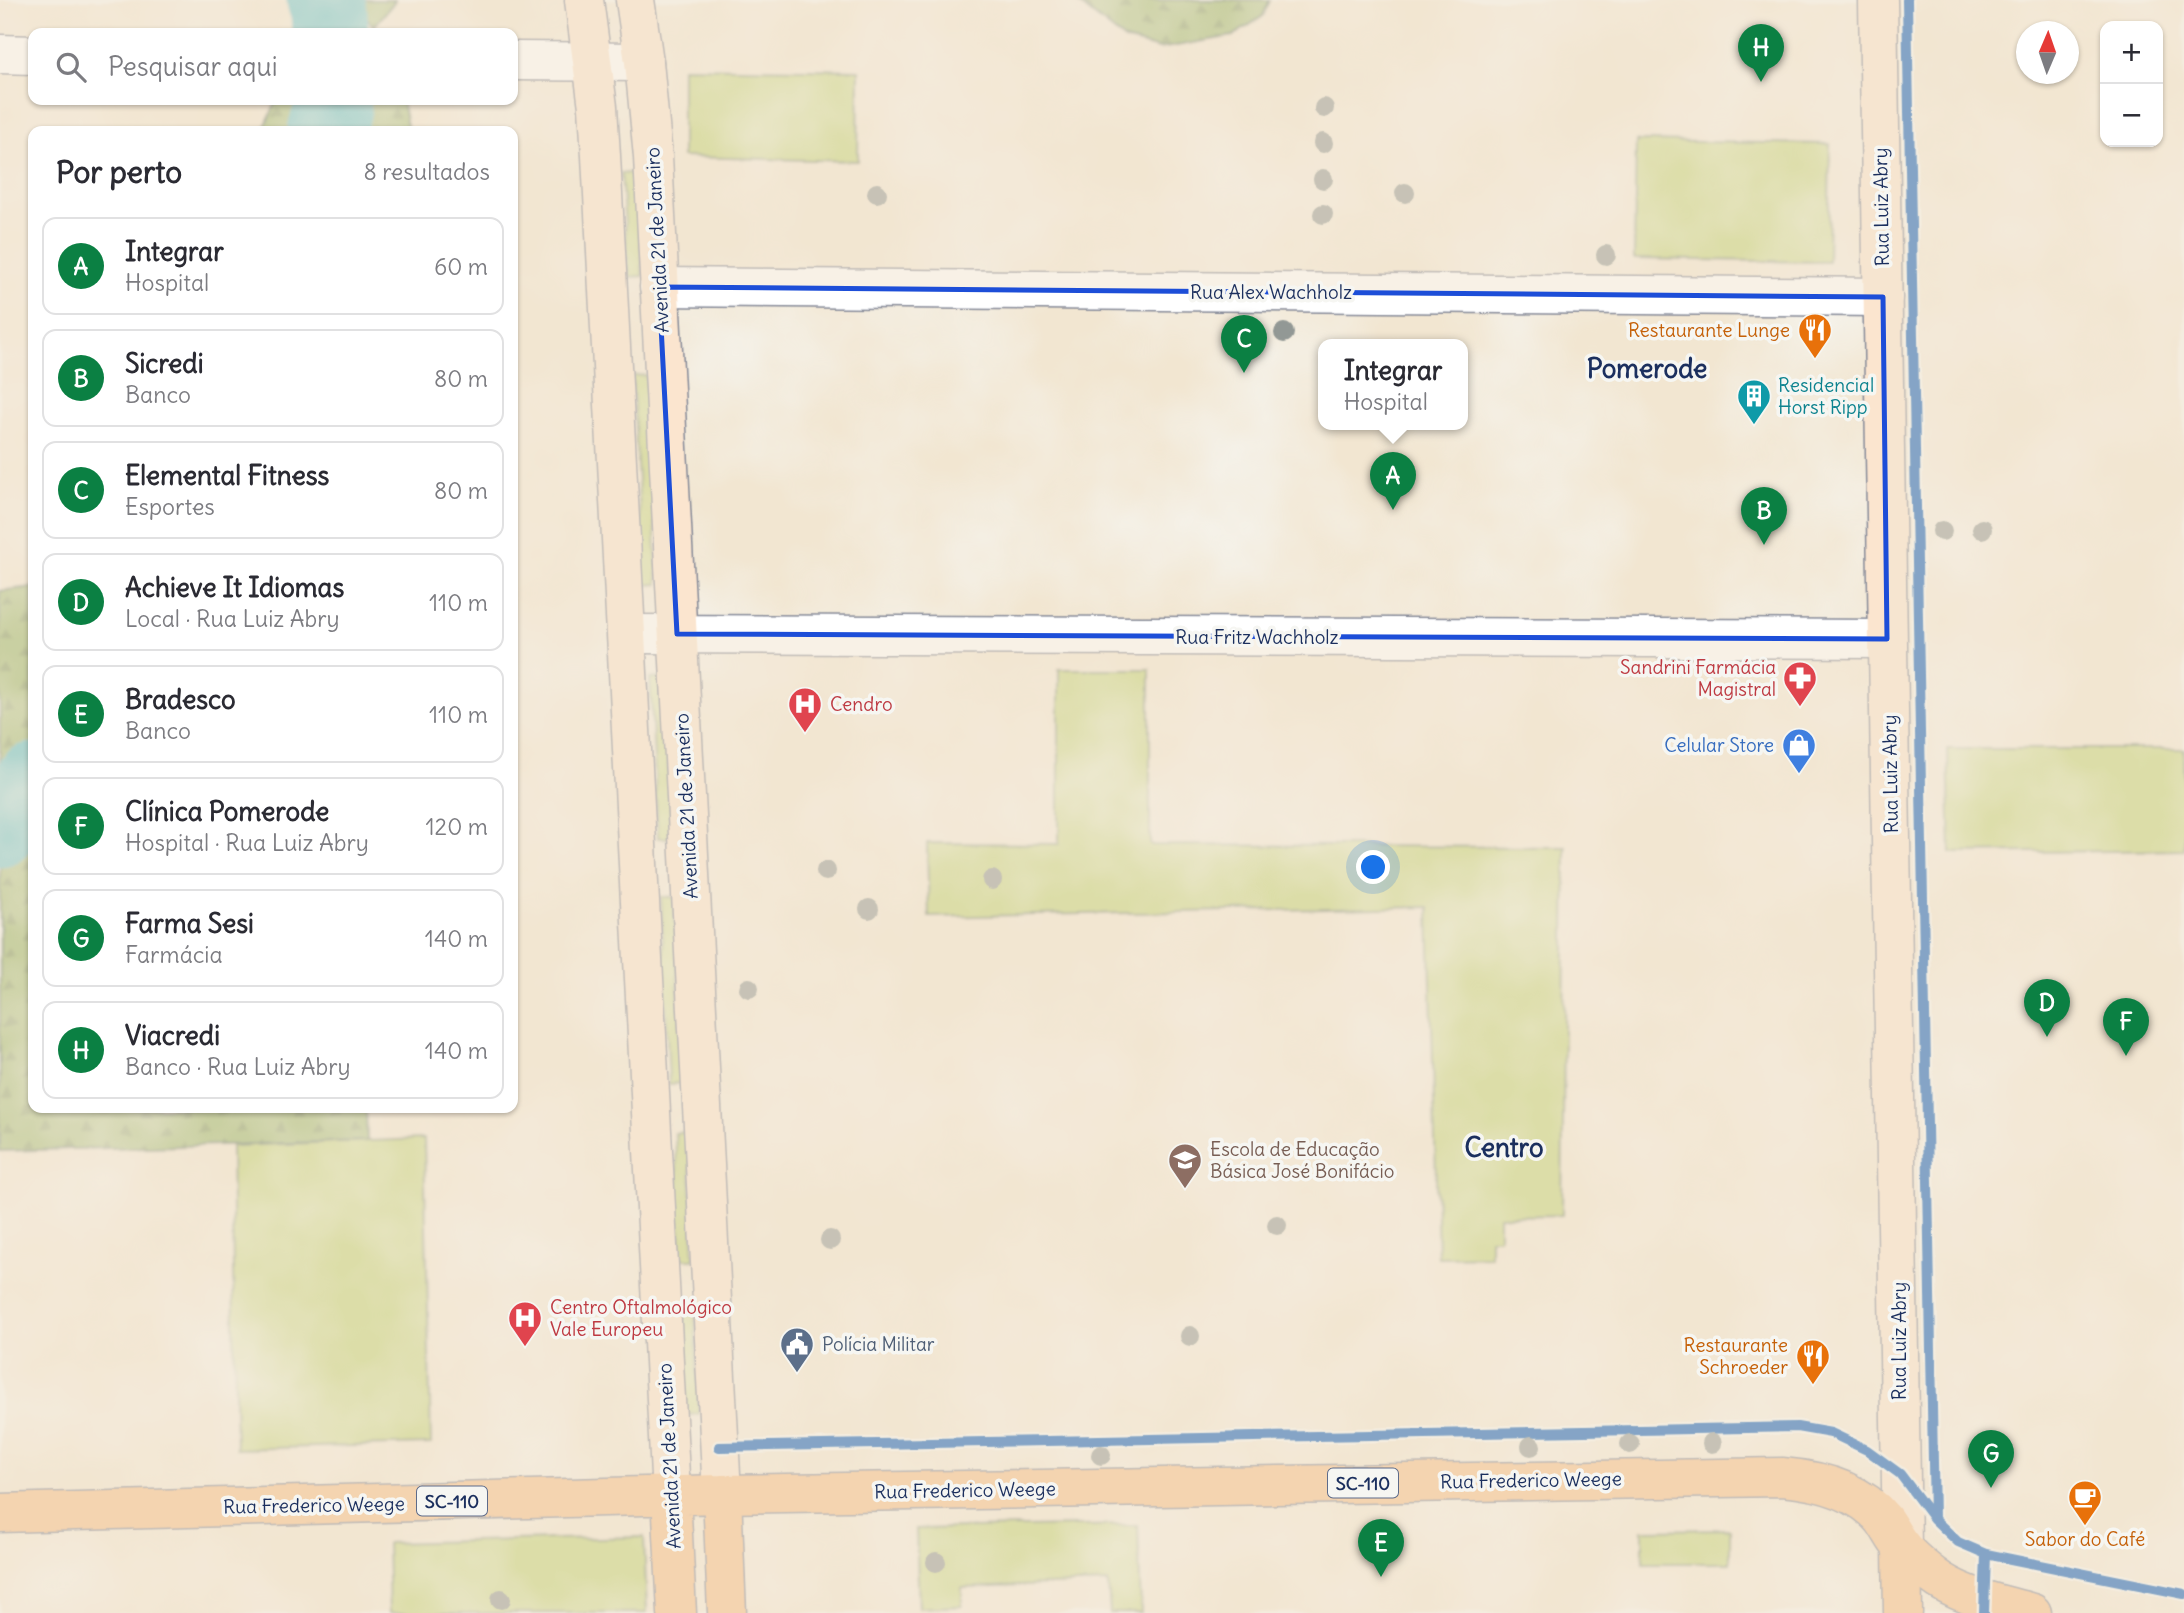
<!DOCTYPE html>
<html lang="pt">
<head>
<meta charset="utf-8">
<style>
  :root { --surface:#fff; --page:#f2f2f3; --text:#2b2b33; --muted:#7c7c81; --line:#e1e1e2; --accent:#0b8043 }
  body { margin:0; font-family:Delius,sans-serif; background:var(--page); color:var(--text) }
  .controls { position:absolute; right:21px; top:21px; display:grid; overflow:hidden; border-radius:14px; box-shadow:0 2px 5px #0004 }
  .controls button { width:63px; height:63px; display:grid; place-items:center; padding:0; border:0; border-bottom:2px solid var(--line); background:var(--surface); color:var(--text); font:35px sans-serif }
  .compass { position:absolute; left:2016px; top:21px; width:63px; height:63px; border-radius:50%; background:var(--surface); box-shadow:0 2px 5px #0004; rotate:2deg }
  .you { position:absolute; left:1374px; top:868px; width:24px; height:24px; margin:-18px; border:5px solid #fff; border-radius:50%; background:#1a73e8; box-shadow:0 0 0 10px #1a73e833 }
  .badge { display:grid; place-items:center; width:46px; height:46px; border-radius:50%; background:var(--accent); color:#fff; font-size:23px; font-weight:700 }
  .pin { position:absolute; translate:-50% -58px; filter:drop-shadow(0 2px 4px #0008) }
  .pin::after { content:''; position:absolute; top:37px; width:24px; height:21px; background:inherit; clip-path:polygon(0 0,100% 0,50% 100%) }
  .popup { position:absolute; left:1318px; top:339px; width:150px; height:91px; box-sizing:border-box; display:grid; place-content:center; border-radius:14px; background:var(--surface); filter:drop-shadow(0 2px 5px #0005); font-size:23px; white-space:nowrap; color:var(--muted) }
  .popup b { font-size:26px; color:var(--text) }
  .popup::after { content:''; position:absolute; left:50%; top:100%; margin-left:-14px; border:14px solid transparent; border-top-color:var(--surface) }
  .list { margin:0; padding:0; list-style:none }
  h2 { display:flex; justify-content:space-between; align-items:center; height:91px; margin:0; padding:0 28px; font-size:30px }
  h2 small { font-size:23px; font-weight:400; color:var(--muted) }
  .list li { display:grid; grid-template-columns:46px 1fr auto; gap:21px; align-items:center; box-sizing:border-box; height:98px; margin:0 14px 14px; padding:0 14px; border:2px solid var(--line); border-radius:14px }
  .list b { display:block; font-size:26px; white-space:nowrap }
  .list p { margin:0; font-size:23px; white-space:nowrap; color:var(--muted) }
  .list em { font-size:23px; font-style:normal; color:var(--muted) }
  .icon { flex:none; width:38px; height:38px; fill:none; stroke:currentColor; stroke-width:2; stroke-linecap:round; stroke-linejoin:round }
  .map { position:relative; flex:none; width:2184px; height:1613px; overflow:hidden }
  .search { position:absolute; background:var(--surface); box-shadow:0 2px 5px #0004; left:28px; top:28px; width:490px; height:77px; display:flex; align-items:center; gap:18px; box-sizing:border-box; padding:0 24px; border-radius:14px; color:var(--muted); font-size:26px }
  .panel { position:absolute; background:var(--surface); box-shadow:0 2px 5px #0004; left:28px; top:126px; width:490px; height:987px; border-radius:14px }
  .map>svg:first-child { display:block }
</style>
</head>
<body>
<div class="map">
<svg width="2184" height="1613" viewBox="0 0 2184 1613">
  <defs>
    <pattern id="forest-firs" width="22" height="20" patternUnits="userSpaceOnUse" patternTransform="scale(1.75)"><rect width="22" height="20" fill="#98b567"/><path d="M5 1l3.5 6h-7zM16 11l3.5 6h-7z" fill="#7b9458"/></pattern>
  </defs>
  <rect width="100%" height="100%" fill="#f6f6f2"/>
  <filter id="ink" filterUnits="userSpaceOnUse"><feTurbulence type="fractalNoise" baseFrequency=".0143" numOctaves="2"/><feDisplacementMap in="SourceGraphic" scale="14" xChannelSelector="R" yChannelSelector="G"/><feConvolveMatrix kernelMatrix="1 2 1 2 8 2 1 2 1" color-interpolation-filters="sRGB"/></filter>
  <filter id="wash" filterUnits="userSpaceOnUse"><feTurbulence type="fractalNoise" baseFrequency=".00686" numOctaves="4" result="noise"/><feDisplacementMap in="SourceGraphic" scale="28" xChannelSelector="R" yChannelSelector="G"/><feGaussianBlur stdDeviation="1.57" result="paint"/><feColorMatrix in="noise" values="0 0 0 0 0 0 0 0 0 0 0 0 0 0 0 0 0 1.4 0 .05"/><feComposite in="paint" operator="in"/></filter>
  <g filter="url(#wash)">
    <rect width="100%" height="100%" fill="#f2e6d1"/>
    <path fill="#c1d376" stroke="#6e816a" stroke-width="2" d="M682 67 859 70 858 161 682 157Z
      M1636 141 1830 144 1828 262 1634 259Z
      M635 172 643 276 629 277 621 174Z
      M646 375 658 584 644 585 632 376Z
      M1059 669H1150V845L1566 847 1562 1215 1499 1216V1238H1490V1256L1438 1257 1429 907 929 917 927 843 1059 844Z
      M664 678 672 838H658L650 679Z
      M1948 749H2184V850L1951 853Z
      M661 897H674L683 1083 669 1084Z
      M689 1132 694 1259H681L675 1133Z
      M424 1139 431 1444 236 1449 231 1146Z
      M695 1303 699 1414 686 1415 683 1304Z
      M1138 1525 1141 1613H1110L1108 1583 962 1588V1606L919 1608 916 1529Z
      M1730 1529V1563H1643V1530Z
      M644 1537 647 1613H389L387 1543Z"/>
    <path fill="url(#forest-firs)" stroke="#5a7262" stroke-width="2" d="M353 0H395V1L374 27Z
      M1074 0H1270L1263 16 1233 36 1159 49 1125 40Z
      M277 100H402L408 131H263Z
      M33 587V1108H366L367 1141 0 1151V591Z"/>
    <g fill="none" stroke-linecap="round" stroke-linejoin="round">
      <path stroke="#4cbac5" stroke-width="77" d="M325 0 329 12 330 33
        M326 131 333 109 332 100
        M0 828 33 781"/>
    </g>
  </g>
  <g filter="url(#ink)">
    <g fill="none" stroke-linecap="round" stroke-linejoin="round">
      <g stroke="#868a98" stroke-width="41">
        <path id="minor" d="M0 54 33 55
          M513 61 644 62
          M659 287 1883 297
          M627 634 1887 639"/>
      </g>
      <g stroke="#868a98" stroke-width="41">
        <path id="secondary" d="M584 0 598 107 601 156 671 1495
          M635 0 644 62 653 157 722 1494
          M1878 0 1902 1548"/>
      </g>
      <g stroke="#868a98" stroke-width="41">
        <path id="primary" d="M722 1494 727 1613
          M671 1495 677 1613
          M0 1513 722 1494 1782 1477C1818 1480 1859 1490 1883 1519 1890 1528 1894 1538 1901 1546 1909 1557 1922 1567 1932 1575 1960 1597 1998 1603 2032 1613
          M1902 1548 1903 1613"/>
      </g>
      <use href="#minor" stroke="#fff" stroke-width="38"/>
      <use href="#secondary" stroke="#fbe5cf" stroke-width="38"/>
      <use href="#primary" stroke="#f6be87" stroke-width="38"/>
      <g stroke="#f6f6f2" stroke-width="15">
        <path id="cycleway" d="M1907 0 1934 1519
          M719 1447 1797 1427 1831 1433 1867 1450 1900 1474 1934 1519 1958 1542 1986 1554 1984 1613
          M1986 1554 2184 1594"/>
      </g>
      <use href="#cycleway" stroke="#0057b8" stroke-width="10"/>
    </g>
    <g fill="#929895">
      <circle cx="1324" cy="108" r="10"/>
      <circle cx="1323" cy="143" r="10"/>
      <circle cx="1323" cy="179" r="10"/>
      <circle cx="877" cy="193" r="10"/>
      <circle cx="1405" cy="193" r="10"/>
      <circle cx="1323" cy="214" r="10"/>
      <circle cx="1606" cy="255" r="10"/>
      <circle cx="1284" cy="333" r="10"/>
      <circle cx="1982" cy="529" r="10"/>
      <circle cx="1942" cy="531" r="10"/>
      <circle cx="826" cy="871" r="10"/>
      <circle cx="992" cy="880" r="10"/>
      <circle cx="869" cy="909" r="10"/>
      <circle cx="749" cy="988" r="10"/>
      <circle cx="1277" cy="1225" r="10"/>
      <circle cx="830" cy="1240" r="10"/>
      <circle cx="1190" cy="1336" r="10"/>
      <circle cx="1712" cy="1443" r="10"/>
      <circle cx="1630" cy="1444" r="10"/>
      <circle cx="1531" cy="1446" r="10"/>
      <circle cx="1101" cy="1455" r="10"/>
      <circle cx="936" cy="1562" r="10"/>
      <circle cx="501" cy="1599" r="10"/>
    </g>
  </g>
  <path d="M0 0H2184V1613H0ZM659 287 1883 297 1887 639 677 634Z" fill="#f2e6d1" fill-opacity=".55" fill-rule="evenodd"/>
  <path fill="none" stroke="#1d4ed8" stroke-width="5" stroke-linejoin="round" d="M659 287 1883 297 1887 639 677 634Z"/>
  <defs>
    <g id="restaurant-pin" transform="scale(1.75)"><path d="M0 17L-7.5 6A9.5 9.5 0 1 1 7.5 6Z" fill="#e8710a" stroke="#f6f6f2"/><path d="M-5-6h1v4h1v-4h1v4h1v-4h1v5L-1.5 .5V6h-2V.5L-5-1ZM5-6V6H3V1.5H1.5Q1.5-4 5-6Z" fill="#fff"/></g>
    <g id="building-pin" transform="scale(1.75)"><path d="M0 17L-7.5 6A9.5 9.5 0 1 1 7.5 6Z" fill="#0f9aa8" stroke="#f6f6f2"/><path d="M-4-6H4V6H1V3H-1V6H-4ZM-2.5-4.3h1.7v1.8h-1.7ZM.8-4.3h1.7v1.8H.8ZM-2.5-1h1.7V.8h-1.7ZM.8-1h1.7V.8H.8Z" fill="#fff"/></g>
    <g id="pharmacy-pin" transform="scale(1.75)"><path d="M0 17L-7.5 6A9.5 9.5 0 1 1 7.5 6Z" fill="#e0444e" stroke="#f6f6f2"/><path d="M-2-6h4v4h4v4h-4v4h-4v-4h-4v-4h4Z" fill="#fff"/></g>
    <g id="hospital-pin" transform="scale(1.75)"><path d="M0 17L-7.5 6A9.5 9.5 0 1 1 7.5 6Z" fill="#e0444e" stroke="#f6f6f2"/><path d="M-5-5h3v3.5h4V-5h3V5h-3V1.5h-4V5h-3Z" fill="#fff"/></g>
    <g id="shop-pin" transform="scale(1.75)"><path d="M0 17L-7.5 6A9.5 9.5 0 1 1 7.5 6Z" fill="#3f7fe0" stroke="#f6f6f2"/><path d="M-5-2.5h2.3a2.7 3.5 0 0 1 5.4 0H5L5.5 6h-11ZM-1.5-2.5h3a1.5 2.3 0 0 0-3 0Z" fill="#fff"/></g>
    <g id="school-pin" transform="scale(1.75)"><path d="M0 17L-7.5 6A9.5 9.5 0 1 1 7.5 6Z" fill="#8d6e63" stroke="#f6f6f2"/><path d="M0-5L7-2L0 1L-7-2ZM-4 1L0 2.5L4 1V4Q0 6-4 4Z" fill="#fff"/></g>
    <g id="civic-pin" transform="scale(1.75)"><path d="M0 17L-7.5 6A9.5 9.5 0 1 1 7.5 6Z" fill="#5c6f8a" stroke="#f6f6f2"/><path d="M-.6-6.5H3V-4.5H.6V-3L4-1V1h2V6H-6V1h2V-1L-.6-3ZM-1.2 2.5V6h2.4V2.5Z" fill="#fff"/></g>
    <g id="cafe-pin" transform="scale(1.75)"><path d="M0 17L-7.5 6A9.5 9.5 0 1 1 7.5 6Z" fill="#e8710a" stroke="#f6f6f2"/><path d="M-5.5-4.5H6V0H3Q3 3.5 0 3.5H-2.5Q-5.5 3.5-5.5 0ZM3-3.2v2h1.7v-2ZM-6 4.5H4V6H-6Z" fill="#fff"/></g>
  </defs>
  <g fill-rule="evenodd">
    <use href="#restaurant-pin" x="1815" y="330"/>
    <use href="#building-pin" x="1754" y="396"/>
    <use href="#pharmacy-pin" x="1800" y="678"/>
    <use href="#hospital-pin" x="805" y="704"/>
    <use href="#shop-pin" x="1799" y="745"/>
    <use href="#school-pin" x="1185" y="1160"/>
    <use href="#hospital-pin" x="525" y="1318"/>
    <use href="#civic-pin" x="797" y="1344"/>
    <use href="#restaurant-pin" x="1813" y="1356"/>
    <use href="#cafe-pin" x="2085" y="1497"/>
  </g>
  <g text-anchor="middle" dominant-baseline="central" stroke-width="7" stroke-linejoin="round" paint-order="stroke">
    <g fill="#f6f6f2" stroke="#5d6b8a" stroke-width="2">
      <rect x="1328" y="1468.5" width="70" height="29" rx="5"/>
      <rect x="417" y="1486.5" width="70" height="29" rx="5"/>
    </g>
    <g font-size="18" font-weight="bold" fill="#1b2f5e">
      <text x="1363" y="1483">SC-110</text>
      <text x="452" y="1501">SC-110</text>
    </g>
    <g font-size="19" fill="#1b2f5e" stroke="#f6f6f2">
      <text transform="translate(1881 207) rotate(-91)">Rua Luiz Abry</text>
      <text transform="translate(657 240) rotate(-93)">Avenida 21 de Janeiro</text>
      <text x="1271" y="292">Rua Alex Wachholz</text>
      <text x="1257" y="637">Rua Fritz Wachholz</text>
      <text transform="translate(1890 774) rotate(-91)">Rua Luiz Abry</text>
      <text transform="translate(686 806) rotate(-93)">Avenida 21 de Janeiro</text>
      <text transform="translate(1899 1341) rotate(-90)">Rua Luiz Abry</text>
      <text transform="translate(669 1456) rotate(-93)">Avenida 21 de Janeiro</text>
      <text transform="translate(1531 1480) rotate(-1)">Rua Frederico Weege</text>
      <text transform="translate(965 1490) rotate(-1)">Rua Frederico Weege</text>
      <text transform="translate(314 1505) rotate(-1)">Rua Frederico Weege</text>
    </g>
    <g font-size="19" fill="#c56008" stroke="#f6f6f2" text-anchor="end">
      <text x="1790" y="330">Restaurante Lunge</text>
      <text x="1788" y="1345">Restaurante<tspan x="1788" dy="22">Schroeder</tspan></text>
      <text x="2085" y="1539" text-anchor="middle">Sabor do Café</text>
    </g>
    <g font-size="19" fill="#0d838f" stroke="#f6f6f2" text-anchor="start">
      <text x="1778" y="385">Residencial<tspan x="1778" dy="22">Horst Ripp</tspan></text>
    </g>
    <g font-size="19" fill="#be3a42" stroke="#f6f6f2" text-anchor="start">
      <text x="1776" y="667" text-anchor="end">Sandrini Farmácia<tspan x="1776" dy="22">Magistral</tspan></text>
      <text x="830" y="704">Cendro</text>
      <text x="550" y="1307">Centro Oftalmológico<tspan x="550" dy="22">Vale Europeu</tspan></text>
    </g>
    <g font-size="19" fill="#366cbe" stroke="#f6f6f2" text-anchor="end">
      <text x="1774" y="745">Celular Store</text>
    </g>
    <g font-size="19" fill="#785e54" stroke="#f6f6f2" text-anchor="start">
      <text x="1210" y="1149">Escola de Educação<tspan x="1210" dy="22">Básica José Bonifácio</tspan></text>
    </g>
    <g font-size="19" fill="#4e5e75" stroke="#f6f6f2" text-anchor="start">
      <text x="822" y="1344">Polícia Militar</text>
    </g>
    <g font-size="26" font-weight="bold" fill="#1b2f5e" stroke="#f6f6f2">
      <text x="1647" y="368">Pomerode</text>
      <text x="1504" y="1147">Centro</text>
    </g>
  </g>
</svg>
<div class="controls">
<button>+</button>
<button>−</button>
</div>
<svg class="compass" viewBox="-18 -18 36 36"><path d="M0-13l5 13h-10z" fill="#e53935"/><path d="M0 13l5-13h-10z" fill="#7c7c81"/></svg>
<div class="you"></div>
<div class="pin badge" style="left:1393px;top:510px">A</div>
<div class="popup"><b>Integrar</b>Hospital</div>
<div class="pin badge" style="left:1764px;top:545px">B</div>
<div class="pin badge" style="left:1244px;top:373px">C</div>
<div class="pin badge" style="left:2047px;top:1037px">D</div>
<div class="pin badge" style="left:1381px;top:1577px">E</div>
<div class="pin badge" style="left:2126px;top:1056px">F</div>
<div class="pin badge" style="left:1991px;top:1488px">G</div>
<div class="pin badge" style="left:1761px;top:82px">H</div>
<div class="search"><svg class="icon" aria-label="search" viewBox="0 0 24 24"><circle cx="10" cy="10" r="6"/><path d="M15 15l6 6"/></svg>Pesquisar aqui</div>
<section class="panel">
<h2>Por perto<small>8 resultados</small></h2>
<ul class="list">
<li><span class="badge">A</span><div><b>Integrar</b><p>Hospital</p></div><em>60 m</em></li>
<li><span class="badge">B</span><div><b>Sicredi</b><p>Banco</p></div><em>80 m</em></li>
<li><span class="badge">C</span><div><b>Elemental Fitness</b><p>Esportes</p></div><em>80 m</em></li>
<li><span class="badge">D</span><div><b>Achieve It Idiomas</b><p>Local · Rua Luiz Abry</p></div><em>110 m</em></li>
<li><span class="badge">E</span><div><b>Bradesco</b><p>Banco</p></div><em>110 m</em></li>
<li><span class="badge">F</span><div><b>Clínica Pomerode</b><p>Hospital · Rua Luiz Abry</p></div><em>120 m</em></li>
<li><span class="badge">G</span><div><b>Farma Sesi</b><p>Farmácia</p></div><em>140 m</em></li>
<li><span class="badge">H</span><div><b>Viacredi</b><p>Banco · Rua Luiz Abry</p></div><em>140 m</em></li>
</ul>
</section>
</div>
</body>
</html>
